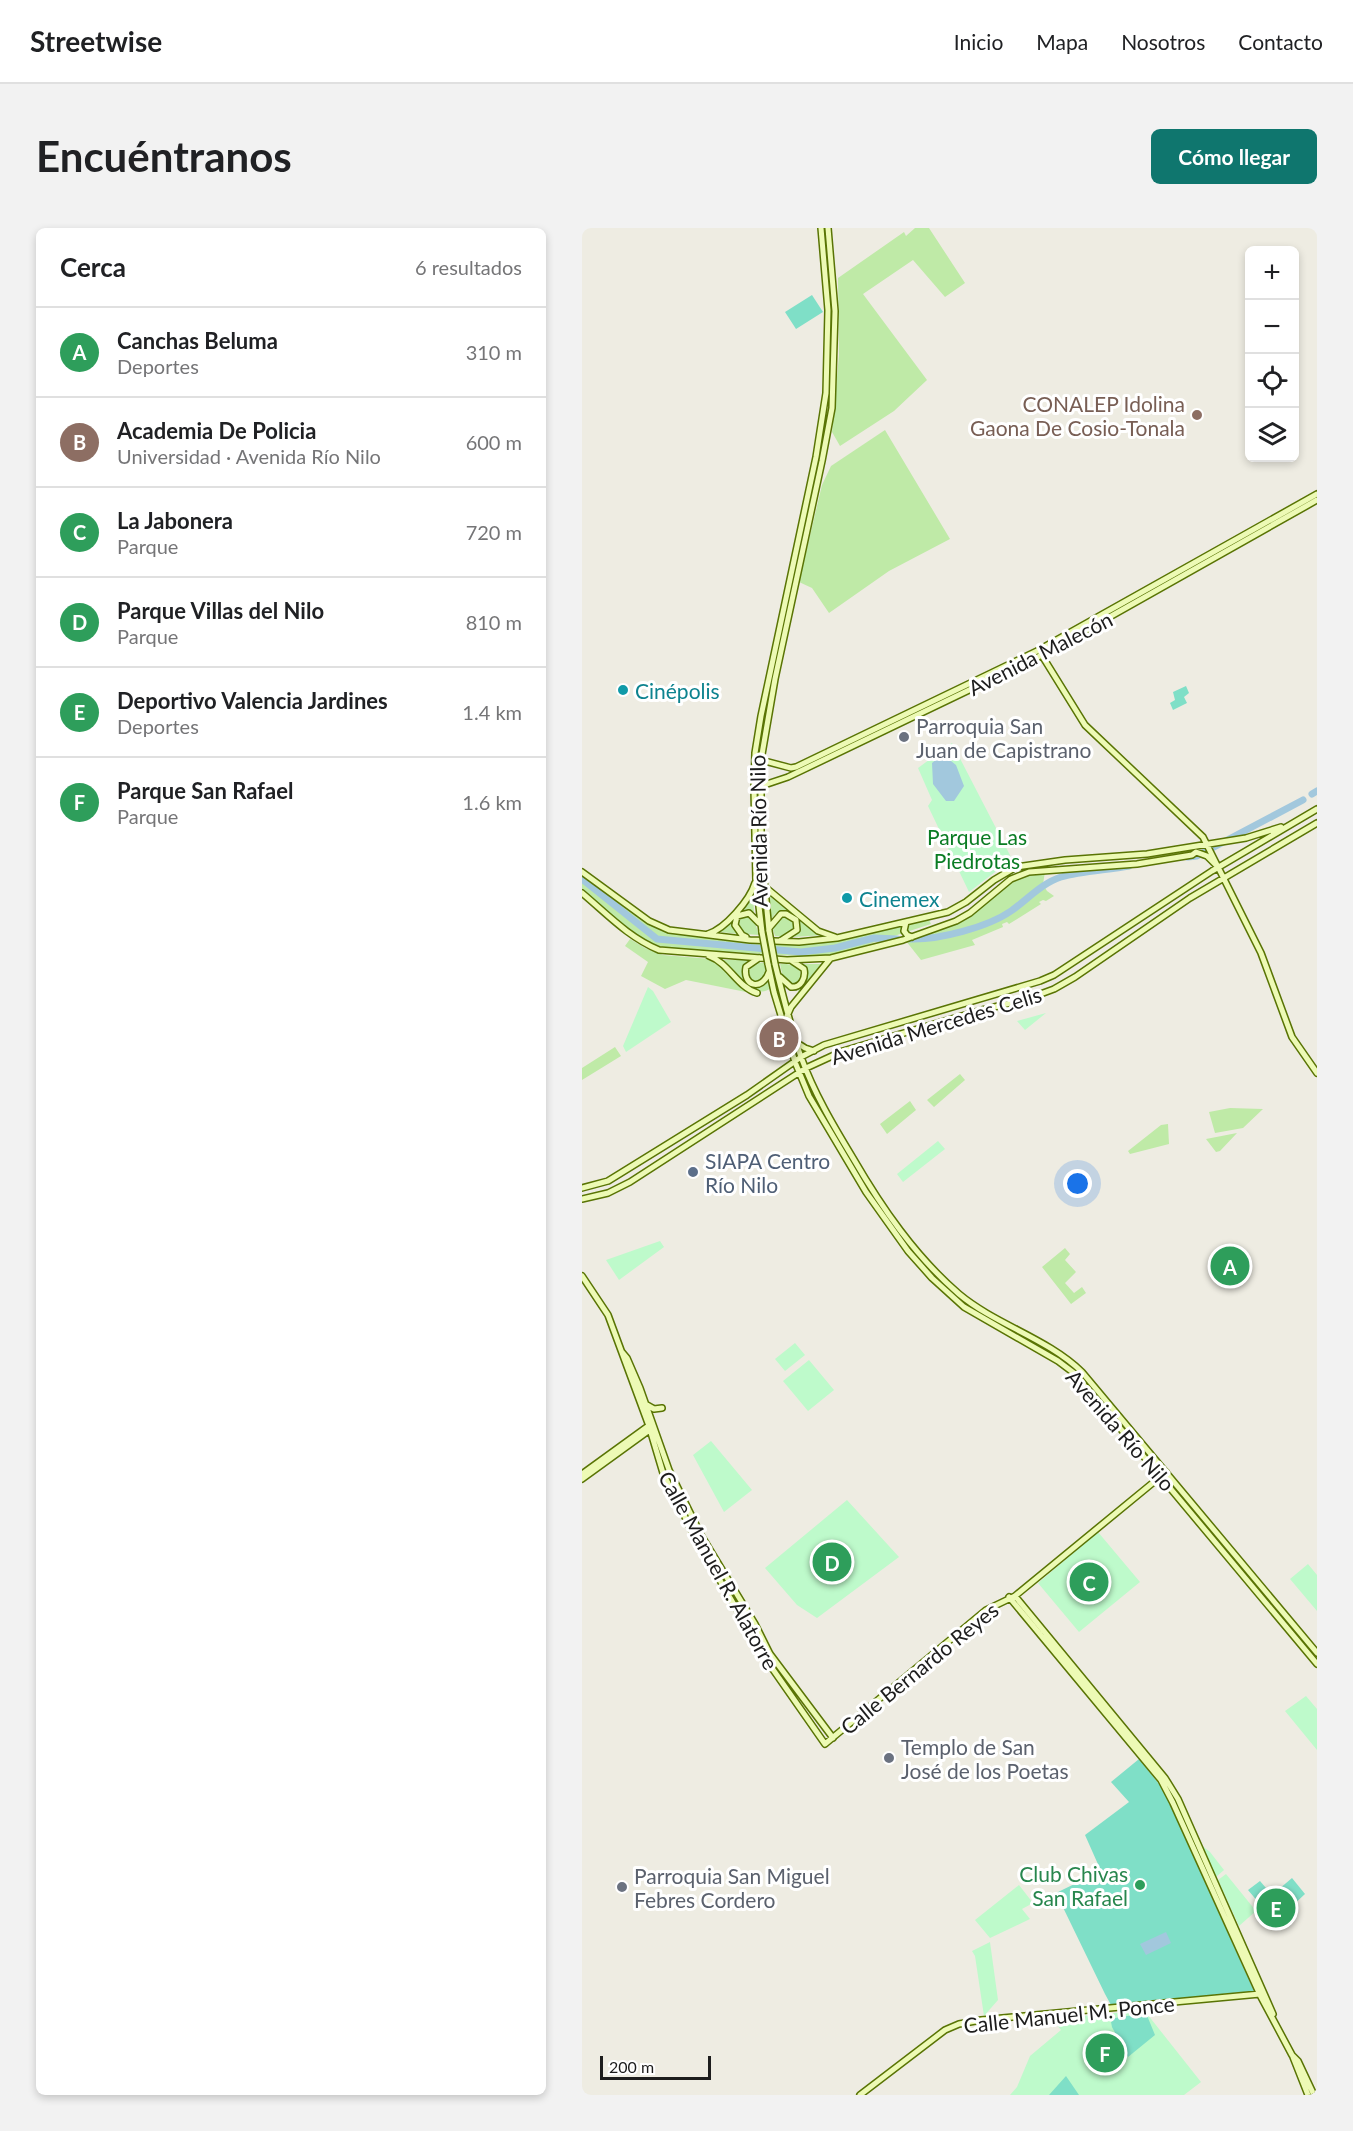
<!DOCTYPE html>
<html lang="es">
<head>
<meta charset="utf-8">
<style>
  :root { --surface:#fff; --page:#f2f2f2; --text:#202124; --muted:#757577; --line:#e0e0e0; --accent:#0f766e }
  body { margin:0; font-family:Lato,sans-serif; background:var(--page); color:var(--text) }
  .controls { position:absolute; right:18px; top:18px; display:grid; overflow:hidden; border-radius:9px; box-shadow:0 3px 9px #0003 }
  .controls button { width:54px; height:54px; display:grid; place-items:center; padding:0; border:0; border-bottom:2px solid var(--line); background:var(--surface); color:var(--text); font:30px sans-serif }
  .scale { position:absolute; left:18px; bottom:15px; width:111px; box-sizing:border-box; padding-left:6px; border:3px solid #1d1d1d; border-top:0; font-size:16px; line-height:21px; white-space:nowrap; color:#1d1d1d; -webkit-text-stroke:4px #fff; paint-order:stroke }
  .you { position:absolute; left:496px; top:956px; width:21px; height:21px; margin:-15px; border:4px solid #fff; border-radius:50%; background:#1a73e8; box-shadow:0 0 0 9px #1a73e833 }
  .badge { display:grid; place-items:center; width:39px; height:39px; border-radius:50%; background:var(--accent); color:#fff; font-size:20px; font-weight:700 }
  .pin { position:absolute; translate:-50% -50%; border:3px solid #fff; box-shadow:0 2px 6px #0006 }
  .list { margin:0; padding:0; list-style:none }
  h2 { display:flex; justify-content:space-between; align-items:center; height:78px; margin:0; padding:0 24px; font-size:26px }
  h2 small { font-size:20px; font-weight:400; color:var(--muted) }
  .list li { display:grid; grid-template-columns:39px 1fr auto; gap:18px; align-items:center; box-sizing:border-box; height:90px; padding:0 24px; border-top:2px solid var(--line) }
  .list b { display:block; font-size:22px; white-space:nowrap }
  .list p { margin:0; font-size:20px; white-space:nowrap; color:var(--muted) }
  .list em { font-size:20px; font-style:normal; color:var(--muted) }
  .icon { flex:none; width:33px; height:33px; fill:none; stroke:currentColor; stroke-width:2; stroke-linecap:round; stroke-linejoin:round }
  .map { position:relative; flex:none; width:735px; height:1867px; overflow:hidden; border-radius:9px }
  header { display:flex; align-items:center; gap:36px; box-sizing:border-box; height:84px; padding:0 30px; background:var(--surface); border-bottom:2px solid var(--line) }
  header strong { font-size:28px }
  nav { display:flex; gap:33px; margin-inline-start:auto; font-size:21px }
  .intro { display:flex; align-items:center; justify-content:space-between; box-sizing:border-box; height:144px; padding:0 36px }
  h1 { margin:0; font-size:42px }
  .button { padding:15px 27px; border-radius:9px; background:var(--accent); color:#fff; font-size:21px; font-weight:700 }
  main { display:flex; gap:36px; padding:0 36px }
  aside { flex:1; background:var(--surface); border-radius:9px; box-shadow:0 3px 9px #0003 }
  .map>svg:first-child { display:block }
</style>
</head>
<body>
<header>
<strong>Streetwise</strong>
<nav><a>Inicio</a><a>Mapa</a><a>Nosotros</a><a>Contacto</a></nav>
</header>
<div class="intro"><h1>Encuéntranos</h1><a class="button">Cómo llegar</a></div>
<main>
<aside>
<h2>Cerca<small>6 resultados</small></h2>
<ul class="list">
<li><span class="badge" style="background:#2e9e5b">A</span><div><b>Canchas Beluma</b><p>Deportes</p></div><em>310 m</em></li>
<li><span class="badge" style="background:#8d6e63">B</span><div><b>Academia De Policia</b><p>Universidad · Avenida Río Nilo</p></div><em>600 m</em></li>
<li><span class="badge" style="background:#2e9e5b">C</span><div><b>La Jabonera</b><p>Parque</p></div><em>720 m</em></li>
<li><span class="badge" style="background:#2e9e5b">D</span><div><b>Parque Villas del Nilo</b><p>Parque</p></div><em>810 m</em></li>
<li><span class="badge" style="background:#2e9e5b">E</span><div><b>Deportivo Valencia Jardines</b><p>Deportes</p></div><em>1.4 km</em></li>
<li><span class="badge" style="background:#2e9e5b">F</span><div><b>Parque San Rafael</b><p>Parque</p></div><em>1.6 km</em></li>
</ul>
</aside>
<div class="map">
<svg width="735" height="1867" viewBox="0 0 735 1867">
  <rect width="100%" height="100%" fill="#eeece2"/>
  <path fill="#bfeaa7" d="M333 0H347L383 55 363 69 331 32 281 66 345 152 312 183 258 218 250 204 257 127 256 50 322 4 324 8Z
    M303 202 368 311 307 343 247 385 230 360 217 354 240 257 249 238Z
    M463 644 461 656 465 663 472 668 464 673 461 672 457 674 459 676 427 696 425 694 420 696 421 699 390 712 393 717 339 732 324 713C345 706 368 700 386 688 418 669 421 649 463 644Z
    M0 647 59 691 88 704 108 708 178 713 224 715 347 692 349 696 263 724 237 729 85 721 59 711 37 694 0 660Z
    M185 665 234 703 242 707 212 709 217 703 216 691 198 684 193 686 189 692Z
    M171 667 172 684 159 683 151 691 150 698 157 706 138 704Z
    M165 688 172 692 177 707 163 706 155 698 159 689Z
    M198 689H205L213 695 212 702 203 709 193 708 191 702Z
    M48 711 63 720 81 727 129 731 138 736 164 764 104 752 83 761 59 748 66 734 43 718Z
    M138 732H167C154 744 162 758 178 760L187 753 189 760C171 774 150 743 138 732Z
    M173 734 182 735 184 744 180 753 175 755 166 748V740Z
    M198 736C209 736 219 736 219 749L215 755 208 756 201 750Z
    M220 736H240L217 765 215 760 217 759 222 739Z
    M33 819 39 828 0 852V840Z
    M378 846 383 852 352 879 345 872Z
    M328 873 334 882 305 906 298 896Z
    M648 880 681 881 661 900 633 905 627 884Z
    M586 896 587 916 548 926 546 923 579 897Z
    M655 905 638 923 634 924 624 911Z
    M483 1020 488 1026 483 1032 494 1044 483 1055 492 1065 500 1059 504 1065 489 1076 460 1039Z"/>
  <path fill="#befacb" d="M370 515 430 631 387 664 346 578 350 572 336 540Z
    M66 759 71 763 89 794 44 824 41 818Z
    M464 785 443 802 435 793Z
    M356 913 363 921 321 954 315 946Z
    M78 1013 82 1019 37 1052 24 1032Z
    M213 1115 223 1127 203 1143 193 1131Z
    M227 1132 252 1162 226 1183 201 1153Z
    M129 1213 170 1262 142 1284 111 1227Z
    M265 1272 317 1329 235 1390 215 1377 183 1340Z
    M516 1304 558 1354 497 1404 456 1355Z
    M726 1336 735 1347V1383L708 1351Z
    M724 1468 735 1481V1522L703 1483Z
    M618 1616 628 1624 642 1642 634 1649Z
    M644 1646 674 1683 657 1698 636 1652Z
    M437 1657 451 1675 440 1681 448 1691 408 1710 393 1692Z
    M408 1714 416 1772 402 1788 393 1728 390 1723Z
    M562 1782 619 1854 602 1867H428L435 1859 448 1828 479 1802 470 1791Z"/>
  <path fill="#7fdfc7" d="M230 67 241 84 214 101 203 84Z
    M604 458 607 465 602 469 605 475 591 482 588 475 593 472 591 464Z
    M653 1025 664 1036 643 1053 633 1041Z
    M557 1531 581 1561 672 1763 529 1777 523 1766 474 1665 519 1643 503 1607 547 1574 529 1554Z
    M710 1650 723 1666 693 1694 666 1662 678 1653 690 1667Z
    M564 1785 573 1807 546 1829 530 1799 529 1794 533 1790Z
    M484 1848 497 1867H467Z"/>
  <path fill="#a2c8dd" d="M364 529 374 537 382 558 372 573H364L351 556 350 535 356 530Z
    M584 1704 589 1715 564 1727 558 1716Z"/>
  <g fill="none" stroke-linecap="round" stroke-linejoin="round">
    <path stroke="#a2c8dd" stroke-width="7" d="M730 566 735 563
      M606 629 615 628 721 572
      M0 651 75 711 219 724 253 720 292 710 315 711
      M328 711C357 712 406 699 429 683 445 672 460 655 479 649 499 643 526 642 547 638"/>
    <g stroke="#597404" stroke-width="8">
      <path id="secondary" d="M459 426 503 497 621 609 679 725 710 809 735 845
        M179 532 209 540 214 539 455 423 735 266
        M176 559 206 549 460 427 735 272
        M0 644 67 693 87 702 168 712 217 714 255 710 366 684 384 674 412 652 434 639 483 632 565 626 664 610 699 599
        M183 659 236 703 253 709
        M0 665C25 686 46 709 77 722L205 732 249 730 321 712 374 693 388 685 429 651 447 644 555 636 610 627 614 624 625 628 636 639
        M324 694 322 703 325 707 330 709
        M187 700 199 686H204L214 692 215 702 198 713
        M187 703 179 620V532L193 451 240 233 250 180 253 83 246 0
        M180 704 174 653 172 561 173 525 179 488 234 229 244 165 246 82 239 0
        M126 706C143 701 168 672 173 655
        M164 709 160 707 153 697 155 688 167 685 177 695
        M127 728C147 735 155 759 175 765
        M177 730 164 739C160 758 180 764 187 744
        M186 736 192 764 213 834 227 868 284 964 326 1023 350 1050 382 1079 476 1133 492 1145 735 1436
        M193 736C201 768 208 798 219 829 232 865 251 897 271 930 300 980 333 1028 377 1066 414 1097 465 1110 500 1144L735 1425
        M198 749 209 759C219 760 224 750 222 741L210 733
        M205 788 209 779 248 731
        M215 815 223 820 232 823
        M0 960 26 953 165 867 219 829 242 817 458 753 472 747 630 643 735 581
        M0 971 26 965 48 954 224 840 261 823 400 782 445 771 472 761 493 749 608 670 735 595
        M0 1048 26 1087 67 1198 81 1245 114 1311 183 1430 243 1516 404 1382 433 1368 584 1244
        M40 1124 45 1130 58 1160 87 1242 119 1307 173 1396 188 1426 251 1510
        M65 1177 72 1181 80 1180
        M0 1246 69 1196
        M0 1251 69 1201
        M433 1368 583 1550 596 1571 691 1786
        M427 1369 579 1552 591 1575 678 1767 710 1827 716 1833 732 1867
        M711 1829 726 1867
        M278 1867 363 1802 377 1796 399 1792 678 1766"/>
    </g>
    <use href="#secondary" stroke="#edfab5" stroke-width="5"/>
    <g stroke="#597404" stroke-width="8" stroke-linecap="butt">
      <path id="secondary-bridge" d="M187 703 193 736
        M180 704 186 736"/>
    </g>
    <use href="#secondary-bridge" stroke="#edfab5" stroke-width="5"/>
  </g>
  <circle fill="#8d6e63" stroke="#fff" stroke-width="2" cx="615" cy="187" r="6"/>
  <g fill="#0f9aa8" stroke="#fff" stroke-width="2">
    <circle cx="41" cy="462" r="6"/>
    <circle cx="265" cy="670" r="6"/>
  </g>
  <g fill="#6b7280" stroke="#fff" stroke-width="2">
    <circle cx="322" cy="509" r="6"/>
    <circle cx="307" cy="1530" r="6"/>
    <circle cx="40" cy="1659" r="6"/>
  </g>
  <circle fill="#5c6f8a" stroke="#fff" stroke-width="2" cx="111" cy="944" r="6"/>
  <circle fill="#2e9e5b" stroke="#fff" stroke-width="2" cx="558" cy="1657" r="6"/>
  <g text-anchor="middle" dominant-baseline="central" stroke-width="6" stroke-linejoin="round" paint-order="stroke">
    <g font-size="21" fill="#785e54" stroke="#fff" text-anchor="end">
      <text x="603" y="175">CONALEP Idolina<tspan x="603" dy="24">Gaona De Cosio-Tonala</tspan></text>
    </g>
    <g font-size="21" fill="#1d1d1d" stroke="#fff">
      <text transform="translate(458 425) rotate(-27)">Avenida Malecón</text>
      <text transform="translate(176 603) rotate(-91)">Avenida Río Nilo</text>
      <text transform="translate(354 797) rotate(-17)">Avenida Mercedes Celis</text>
      <text transform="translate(539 1202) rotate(49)">Avenida Río Nilo</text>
      <text transform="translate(137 1342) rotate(61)">Calle Manuel R. Alatorre</text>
      <text transform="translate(337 1440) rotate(-39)">Calle Bernardo Reyes</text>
      <text transform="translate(487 1786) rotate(-6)">Calle Manuel M. Ponce</text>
    </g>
    <g font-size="21" fill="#0d838f" stroke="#fff" text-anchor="start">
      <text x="53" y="462">Cinépolis</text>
      <text x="277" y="670">Cinemex</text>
    </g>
    <g font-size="21" fill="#5b616d" stroke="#fff" text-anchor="start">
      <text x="334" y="497">Parroquia San<tspan x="334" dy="24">Juan de Capistrano</tspan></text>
      <text x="319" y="1518">Templo de San<tspan x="319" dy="24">José de los Poetas</tspan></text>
      <text x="52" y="1647">Parroquia San Miguel<tspan x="52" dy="24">Febres Cordero</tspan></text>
    </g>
    <g font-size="21" fill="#0a7c23" stroke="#fff">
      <text x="395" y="608">Parque Las<tspan x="395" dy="24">Piedrotas</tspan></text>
    </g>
    <g font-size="21" fill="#4e5e75" stroke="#fff" text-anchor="start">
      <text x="123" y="932">SIAPA Centro<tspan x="123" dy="24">Río Nilo</tspan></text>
    </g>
    <g font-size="21" fill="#27864d" stroke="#fff" text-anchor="end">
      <text x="546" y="1645">Club Chivas<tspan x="546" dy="24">San Rafael</tspan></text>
    </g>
  </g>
</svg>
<div class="controls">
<button>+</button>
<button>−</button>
<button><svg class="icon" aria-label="locate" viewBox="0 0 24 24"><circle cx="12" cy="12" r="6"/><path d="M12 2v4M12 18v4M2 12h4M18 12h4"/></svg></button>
<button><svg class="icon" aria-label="layers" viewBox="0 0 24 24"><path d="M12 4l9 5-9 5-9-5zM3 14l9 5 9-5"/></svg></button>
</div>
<div class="scale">200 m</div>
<div class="you"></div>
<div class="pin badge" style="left:648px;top:1038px;background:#2e9e5b">A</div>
<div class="pin badge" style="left:197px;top:810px;background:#8d6e63">B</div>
<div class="pin badge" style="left:507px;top:1354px;background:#2e9e5b">C</div>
<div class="pin badge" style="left:250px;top:1334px;background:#2e9e5b">D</div>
<div class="pin badge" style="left:694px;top:1680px;background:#2e9e5b">E</div>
<div class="pin badge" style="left:523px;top:1825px;background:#2e9e5b">F</div>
</div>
</main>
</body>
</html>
